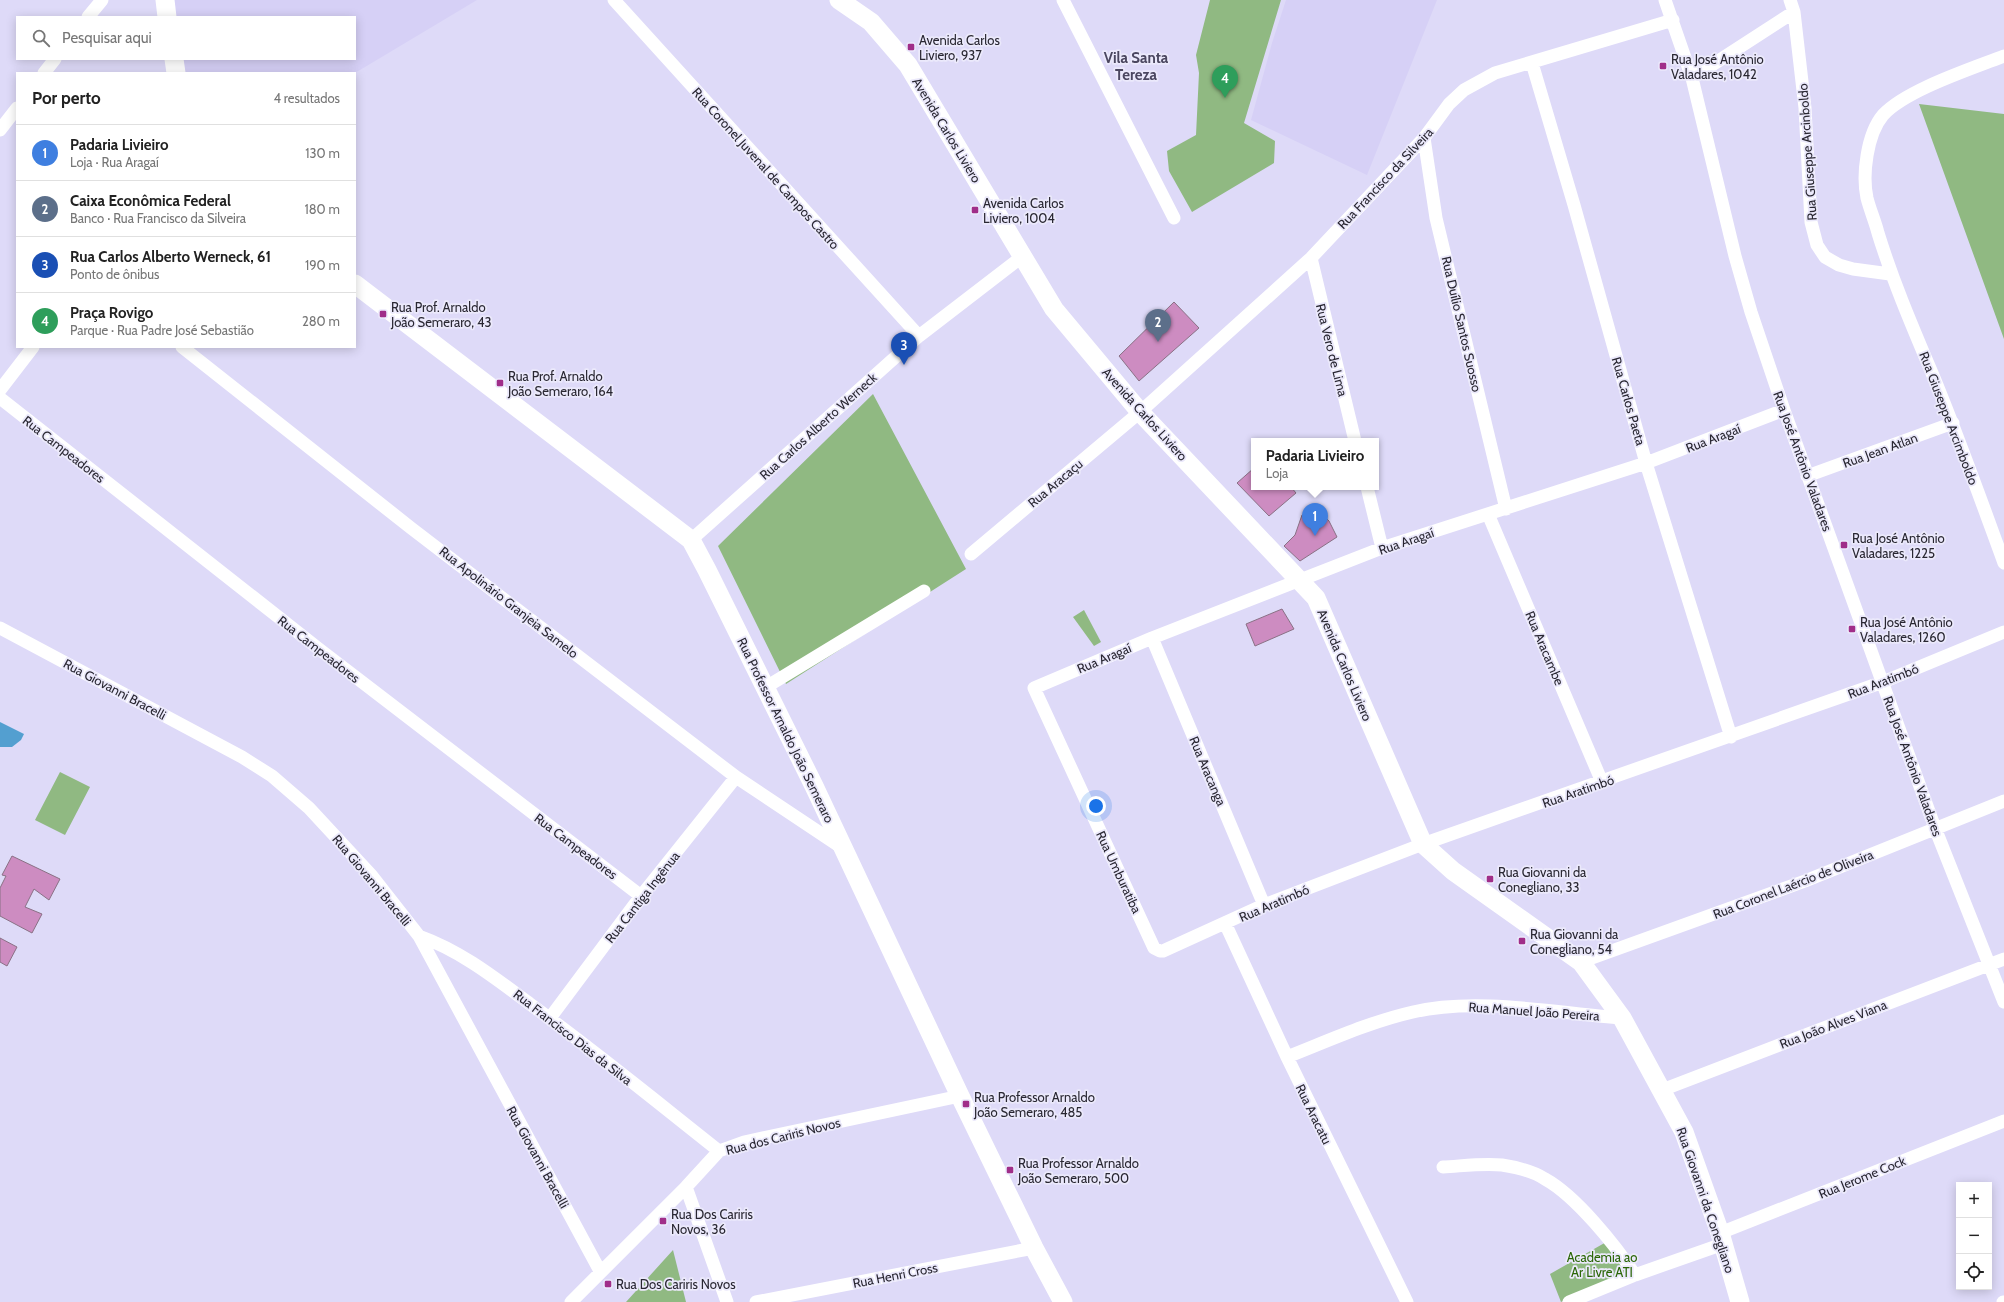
<!DOCTYPE html>
<html lang="pt">
<head>
<meta charset="utf-8">
<style>
  :root { --surface:#fff; --page:#f6f6f6; --text:#222; --muted:#767676; --line:#e0e0e0; --accent:#ea580c }
  body { margin:0; font-family:Cabin,sans-serif; background:var(--page); color:var(--text) }
  .controls { position:absolute; right:12px; bottom:12px; display:grid; overflow:hidden; border-radius:0px; box-shadow:0 2px 10px #0003 }
  .controls button { width:36px; height:36px; display:grid; place-items:center; padding:0; border:0; border-bottom:1px solid var(--line); background:var(--surface); color:var(--text); font:20px sans-serif }
  .you { position:absolute; left:1096px; top:806px; width:14px; height:14px; margin:-10px; border:3px solid #fff; border-radius:50%; background:#1a73e8; box-shadow:0 0 0 6px #1a73e833 }
  .badge { display:grid; place-items:center; width:26px; height:26px; border-radius:50%; background:var(--accent); color:#fff; font-size:13px; font-weight:700 }
  .pin { position:absolute; translate:-50% -33px; filter:drop-shadow(0 1px 2px #0008) }
  .pin::after { content:''; position:absolute; top:21px; width:14px; height:12px; background:inherit; clip-path:polygon(0 0,100% 0,50% 100%) }
  .popup { position:absolute; left:1251px; top:438px; width:128px; height:52px; box-sizing:border-box; display:grid; place-content:center; border-radius:0px; background:var(--surface); filter:drop-shadow(0 1px 3px #0005); font-size:13px; white-space:nowrap; color:var(--muted) }
  .popup b { font-size:15px; color:var(--text) }
  .popup::after { content:''; position:absolute; left:50%; top:100%; margin-left:-8px; border:8px solid transparent; border-top-color:var(--surface) }
  .list { margin:0; padding:0; list-style:none }
  h2 { display:flex; justify-content:space-between; align-items:center; height:52px; margin:0; padding:0 16px; font-size:17px }
  h2 small { font-size:13px; font-weight:400; color:var(--muted) }
  .list li { display:grid; grid-template-columns:26px 1fr auto; gap:12px; align-items:center; box-sizing:border-box; height:56px; padding:0 16px; border-top:1px solid var(--line) }
  .list b { display:block; font-size:15px; white-space:nowrap }
  .list p { margin:0; font-size:13px; white-space:nowrap; color:var(--muted) }
  .list em { font-size:13px; font-style:normal; color:var(--muted) }
  .icon { flex:none; width:22px; height:22px; fill:none; stroke:currentColor; stroke-width:2; stroke-linecap:round; stroke-linejoin:round }
  .map { position:relative; flex:none; width:2004px; height:1302px; overflow:hidden }
  .search { position:absolute; background:var(--surface); box-shadow:0 2px 10px #0003; left:16px; top:16px; width:340px; height:44px; display:flex; align-items:center; gap:10px; box-sizing:border-box; padding:0 14px; border-radius:0px; color:var(--muted); font-size:15px }
  .panel { position:absolute; background:var(--surface); box-shadow:0 2px 10px #0003; left:16px; top:72px; width:340px; height:276px; border-radius:0px }
  .map>svg:first-child { display:block }
</style>
</head>
<body>
<div class="map">
<svg width="2004" height="1302" viewBox="0 0 2004 1302">
  <rect width="100%" height="100%" fill="#dedaf8"/>
  <path fill="#d6d0f6" d="M174 0H477L355 73H182L180 59H355V17H175Z
    M1286 0H1437L1367 175 1251 120 1272 43Z"/>
  <path fill="#90b982" d="M1210 0H1281L1244 123 1275 141 1274 163 1192 212 1169 171 1167 151 1196 135 1199 73 1196 55Z
    M1919 104 2004 114V339Z
    M873 394 966 569 786 684 718 546Z
    M1084 610 1101 642 1094 646 1073 617Z
    M60 772 90 787 65 835 35 820Z
    M1608 1241 1630 1270 1561 1302 1550 1274Z
    M673 1250 686 1302H626Z"/>
  <path fill="#539fd0" d="M0 722 24 734 21 740 12 747H0Z"/>
  <path fill="#cd8cc1" stroke="#8a7185" d="M1174 302 1199 328 1139 381 1119 356Z
    M1254 468V487H1291L1296 493 1269 516 1237 483Z
    M1320 512 1329 521 1337 537 1300 561 1284 546 1295 535 1302 515Z
    M1282 609 1294 629 1255 646 1246 624Z
    M12 856 60 879 49 900 34 889 25 907 42 914 32 933 0 916V888L6 876 2 875Z
    M0 938 17 947 7 966 0 962Z"/>
  <g fill="none" stroke-linecap="round" stroke-linejoin="round">
    <path stroke="#fff" stroke-width="13" d="M614 0 919 336
      M1063 0 1174 218
      M1665 0 1692 78 1735 256 1751 312 1784 410 1935 828 2004 1002
      M1790 0 1794 12 1805 108 1811 222 1817 245 1825 257 1839 265 1853 269 1890 274
      M88 17 102 0
      M2004 56C1971 69 1906 90 1883 115 1867 134 1862 175 1867 198 1870 210 1875 221 1878 233 1894 285 1916 335 1937 385 1961 444 1982 503 2004 563
      M1532 63 1574 205 1646 463 1731 737
      M44 73 55 59
      M1692 78 1794 12
      M0 130 17 108
      M1424 138 1436 218 1506 509
      M1311 258 1355 441
      M182 347 411 528 736 777 841 847
      M0 390 33 347
      M0 398 319 649 641 896
      M1784 410 1646 463 1382 548 1152 638 1034 688 1154 948 1160 951H1163L1264 905 1423 844 1883 682 2004 632
      M1807 476 1953 423
      M1367 487 1382 548
      M1488 514 1602 782
      M691 540 919 336 1023 256
      M971 554 1140 412 1311 258 1424 138 1449 104 1464 90 1495 73 1673 20
      M0 628 242 757 272 776 309 808 372 876 419 936 600 1271
      M1152 638 1264 905
      M766 687 924 591
      M1225 923 1287 1057 1407 1302
      M419 936C461 951 495 978 530 1004 595 1051 657 1102 719 1151
      M1581 962 1805 881 2004 801
      M550 1018 641 896 736 777
      M1287 1057C1328 1041 1369 1022 1413 1012 1477 997 1556 1013 1622 1018
      M1662 1090 2004 959
      M1443 1167C1462 1166 1483 1163 1502 1165 1515 1167 1534 1172 1545 1179 1576 1196 1616 1246 1635 1275
      M686 1187 727 1302
      M1720 1233 2004 1121
      M571 1302 686 1187 719 1151 744 1142 960 1096
      M756 1302 1034 1248
      M1569 1302 1635 1275 1723 1244
      M2003 1302H2004"/>
    <path stroke="#fff" stroke-width="19" d="M165 0 167 17
      M839 0 871 22 908 65 1054 309 1140 412 1316 598 1423 844 1453 871 1581 962 1622 1018 1684 1132 1720 1233 1740 1302
      M174 59 176 73
      M355 284 691 540 707 570 814 786 960 1096 1034 1248 1063 1302"/>
  </g>
  <g fill="#a02e89" stroke="#ebe9fb" stroke-width="1.5">
    <rect x="907" y="43" width="8" height="8" rx="2"/>
    <rect x="1659" y="62" width="8" height="8" rx="2"/>
    <rect x="971" y="206" width="8" height="8" rx="2"/>
    <rect x="379" y="310" width="8" height="8" rx="2"/>
    <rect x="496" y="379" width="8" height="8" rx="2"/>
    <rect x="1840" y="541" width="8" height="8" rx="2"/>
    <rect x="1848" y="625" width="8" height="8" rx="2"/>
    <rect x="1486" y="875" width="8" height="8" rx="2"/>
    <rect x="1518" y="937" width="8" height="8" rx="2"/>
    <rect x="962" y="1100" width="8" height="8" rx="2"/>
    <rect x="1006" y="1166" width="8" height="8" rx="2"/>
    <rect x="659" y="1217" width="8" height="8" rx="2"/>
    <rect x="604" y="1280" width="8" height="8" rx="2"/>
  </g>
  <g text-anchor="middle" dominant-baseline="central" stroke-width="3.5" stroke-linejoin="round" paint-order="stroke">
    <g font-size="13" fill="#292732" stroke="#ebe9fb" text-anchor="start">
      <text x="919" y="40">Avenida Carlos<tspan x="919" dy="15">Liviero, 937</tspan></text>
      <text x="1671" y="59">Rua José Antônio<tspan x="1671" dy="15">Valadares, 1042</tspan></text>
      <text x="983" y="203">Avenida Carlos<tspan x="983" dy="15">Liviero, 1004</tspan></text>
      <text x="391" y="307">Rua Prof. Arnaldo<tspan x="391" dy="15">João Semeraro, 43</tspan></text>
      <text x="508" y="376">Rua Prof. Arnaldo<tspan x="508" dy="15">João Semeraro, 164</tspan></text>
      <text x="1852" y="538">Rua José Antônio<tspan x="1852" dy="15">Valadares, 1225</tspan></text>
      <text x="1860" y="622">Rua José Antônio<tspan x="1860" dy="15">Valadares, 1260</tspan></text>
      <text x="1498" y="872">Rua Giovanni da<tspan x="1498" dy="15">Conegliano, 33</tspan></text>
      <text x="1530" y="934">Rua Giovanni da<tspan x="1530" dy="15">Conegliano, 54</tspan></text>
      <text x="974" y="1097">Rua Professor Arnaldo<tspan x="974" dy="15">João Semeraro, 485</tspan></text>
      <text x="1018" y="1163">Rua Professor Arnaldo<tspan x="1018" dy="15">João Semeraro, 500</tspan></text>
      <text x="671" y="1214">Rua Dos Cariris<tspan x="671" dy="15">Novos, 36</tspan></text>
      <text x="616" y="1284">Rua Dos Cariris Novos</text>
    </g>
    <g font-size="13" fill="#292732" stroke="#ebe9fb">
      <text transform="translate(947 130) rotate(59)">Avenida Carlos Liviero</text>
      <text transform="translate(1807 152) rotate(-94)">Rua Giuseppe Arcinboldo</text>
      <text transform="translate(766 168) rotate(48)">Rua Coronel Juvenal de Campos Castro</text>
      <text transform="translate(1385 178) rotate(-47)">Rua Francisco da Silveira</text>
      <text transform="translate(1462 324) rotate(77)">Rua Duílio Santos Suosso</text>
      <text transform="translate(1332 350) rotate(76)">Rua Vero de Lima</text>
      <text transform="translate(1629 401) rotate(74)">Rua Carlos Paeta</text>
      <text transform="translate(1145 414) rotate(48)">Avenida Carlos Liviero</text>
      <text transform="translate(1949 418) rotate(69)">Rua Giuseppe Arcimboldo</text>
      <text transform="translate(818 426) rotate(-42)">Rua Carlos Alberto Werneck</text>
      <text transform="translate(1713 438) rotate(-21)">Rua Aragaí</text>
      <text transform="translate(64 449) rotate(38)">Rua Campeadores</text>
      <text transform="translate(1880 450) rotate(-20)">Rua Jean Atlan</text>
      <text transform="translate(1803 461) rotate(70)">Rua José Antônio Valadares</text>
      <text transform="translate(1055 483) rotate(-40)">Rua Aracaçu</text>
      <text transform="translate(1406 541) rotate(-19)">Rua Aragaí</text>
      <text transform="translate(509 602) rotate(38)">Rua Apolinário Granjeia Samelo</text>
      <text transform="translate(1545 648) rotate(67)">Rua Aracambe</text>
      <text transform="translate(319 649) rotate(38)">Rua Campeadores</text>
      <text transform="translate(1104 658) rotate(-23)">Rua Aragaí</text>
      <text transform="translate(1345 665) rotate(67)">Avenida Carlos Liviero</text>
      <text transform="translate(1883 681) rotate(-21)">Rua Aratimbó</text>
      <text transform="translate(115 689) rotate(28)">Rua Giovanni Bracelli</text>
      <text transform="translate(786 730) rotate(64)">Rua Professor Arnaldo João Semeraro</text>
      <text transform="translate(1913 766) rotate(70)">Rua José Antônio Valadares</text>
      <text transform="translate(1208 771) rotate(67)">Rua Aracanga</text>
      <text transform="translate(1578 791) rotate(-19)">Rua Aratimbó</text>
      <text transform="translate(576 846) rotate(37)">Rua Campeadores</text>
      <text transform="translate(1119 872) rotate(65)">Rua Umburatiba</text>
      <text transform="translate(372 880) rotate(50)">Rua Giovanni Bracelli</text>
      <text transform="translate(1793 884) rotate(-21)">Rua Coronel Laércio de Oliveira</text>
      <text transform="translate(642 897) rotate(-52)">Rua Cantiga Ingênua</text>
      <text transform="translate(1274 903) rotate(-23)">Rua Aratimbó</text>
      <text transform="translate(1534 1011) rotate(4)">Rua Manuel João Pereira</text>
      <text transform="translate(1833 1024) rotate(-21)">Rua João Alves Viana</text>
      <text transform="translate(573 1037) rotate(38)">Rua Francisco Dias da Silva</text>
      <text transform="translate(1314 1114) rotate(64)">Rua Aracatu</text>
      <text transform="translate(783 1136) rotate(-14)">Rua dos Cariris Novos</text>
      <text transform="translate(538 1157) rotate(61)">Rua Giovanni Bracelli</text>
      <text transform="translate(1862 1177) rotate(-22)">Rua Jerome Cock</text>
      <text transform="translate(1706 1200) rotate(71)">Rua Giovanni da Conegliano</text>
      <text transform="translate(895 1275) rotate(-11)">Rua Henri Cross</text>
    </g>
    <g font-size="13" fill="#2a6606" stroke="#ebe9fb">
      <text x="1602" y="1257">Academia ao<tspan x="1602" dy="15">Ar Livre ATI</tspan></text>
    </g>
    <g font-size="15" font-weight="bold" fill="#4b4760" stroke="#ebe9fb">
      <text x="1136" y="58">Vila Santa<tspan x="1136" dy="17">Tereza</tspan></text>
    </g>
  </g>
</svg>
<div class="controls">
<button>+</button>
<button>−</button>
<button><svg class="icon" aria-label="locate" viewBox="0 0 24 24"><circle cx="12" cy="12" r="6"/><path d="M12 2v4M12 18v4M2 12h4M18 12h4"/></svg></button>
</div>
<div class="you"></div>
<div class="pin badge" style="left:1315px;top:536px;background:#3f7fe0">1</div>
<div class="popup"><b>Padaria Livieiro</b>Loja</div>
<div class="pin badge" style="left:1158px;top:342px;background:#5c6f8a">2</div>
<div class="pin badge" style="left:904px;top:365px;background:#1a4fb4">3</div>
<div class="pin badge" style="left:1225px;top:98px;background:#2e9e5b">4</div>
<div class="search"><svg class="icon" aria-label="search" viewBox="0 0 24 24"><circle cx="10" cy="10" r="6"/><path d="M15 15l6 6"/></svg>Pesquisar aqui</div>
<section class="panel">
<h2>Por perto<small>4 resultados</small></h2>
<ul class="list">
<li><span class="badge" style="background:#3f7fe0">1</span><div><b>Padaria Livieiro</b><p>Loja · Rua Aragaí</p></div><em>130 m</em></li>
<li><span class="badge" style="background:#5c6f8a">2</span><div><b>Caixa Econômica Federal</b><p>Banco · Rua Francisco da Silveira</p></div><em>180 m</em></li>
<li><span class="badge" style="background:#1a4fb4">3</span><div><b>Rua Carlos Alberto Werneck, 61</b><p>Ponto de ônibus</p></div><em>190 m</em></li>
<li><span class="badge" style="background:#2e9e5b">4</span><div><b>Praça Rovigo</b><p>Parque · Rua Padre José Sebastião</p></div><em>280 m</em></li>
</ul>
</section>
</div>
</body>
</html>
